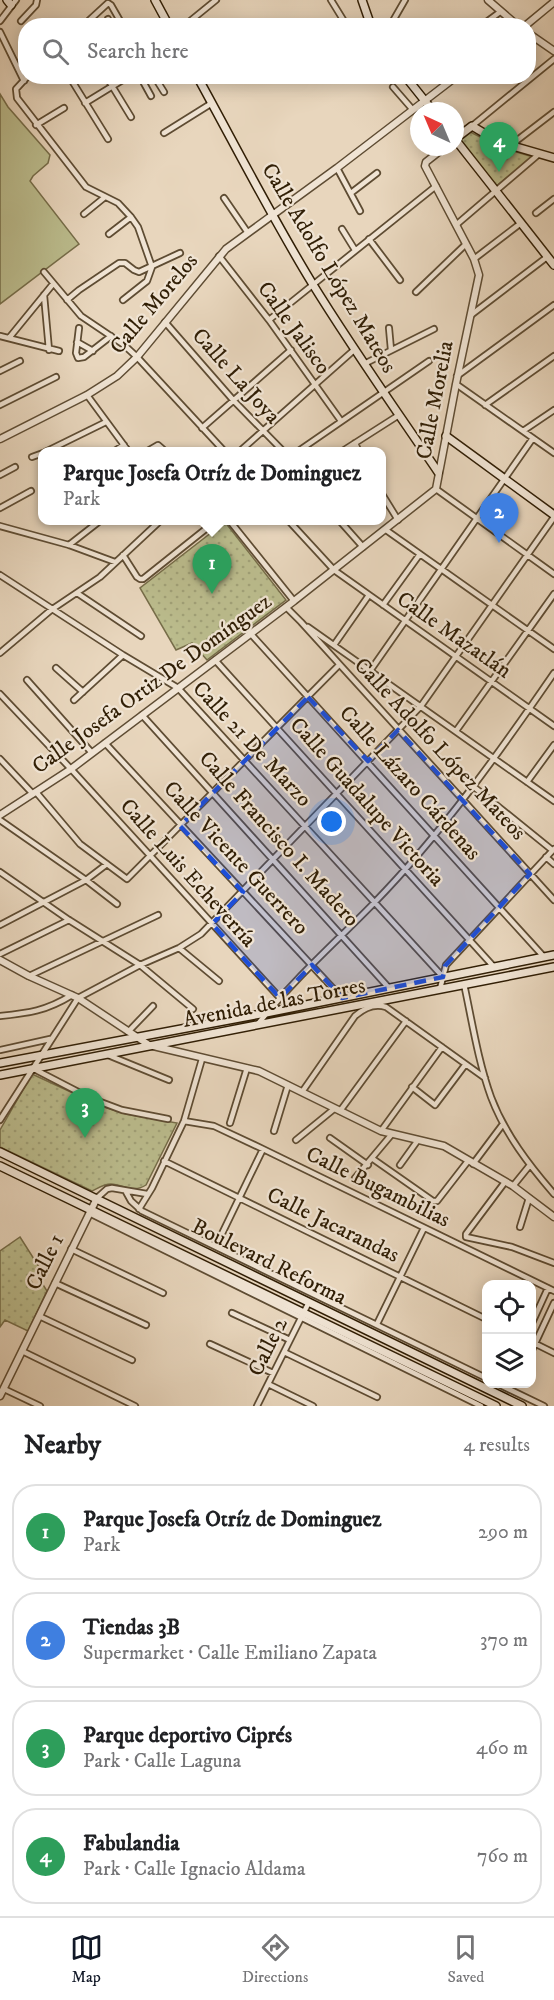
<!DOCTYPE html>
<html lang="en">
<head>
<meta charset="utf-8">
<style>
  :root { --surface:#fff; --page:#f6f6f6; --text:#202124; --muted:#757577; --line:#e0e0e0; --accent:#111827 }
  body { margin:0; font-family:"IM FELL DW Pica",serif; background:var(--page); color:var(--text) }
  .controls { position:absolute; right:18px; bottom:18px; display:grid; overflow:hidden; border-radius:12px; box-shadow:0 3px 15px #0003 }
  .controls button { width:54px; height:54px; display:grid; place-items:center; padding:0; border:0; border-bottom:2px solid var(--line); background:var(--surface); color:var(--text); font:30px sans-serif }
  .compass { position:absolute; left:410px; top:102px; width:54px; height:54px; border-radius:50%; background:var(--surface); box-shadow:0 3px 15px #0003; rotate:316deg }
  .you { position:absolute; left:332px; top:822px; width:21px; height:21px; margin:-15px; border:4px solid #fff; border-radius:50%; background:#1a73e8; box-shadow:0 0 0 9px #1a73e833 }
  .badge { display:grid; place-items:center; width:39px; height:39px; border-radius:50%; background:var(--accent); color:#fff; font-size:20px; font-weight:700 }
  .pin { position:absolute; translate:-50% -50px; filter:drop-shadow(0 2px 3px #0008) }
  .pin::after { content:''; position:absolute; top:32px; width:21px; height:18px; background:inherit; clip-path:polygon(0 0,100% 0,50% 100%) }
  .popup { position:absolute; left:38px; top:447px; width:348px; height:78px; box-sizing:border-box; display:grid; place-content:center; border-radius:12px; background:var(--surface); filter:drop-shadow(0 2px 4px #0005); font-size:20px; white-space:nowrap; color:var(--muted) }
  .popup b { font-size:22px; color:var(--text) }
  .popup::after { content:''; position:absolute; left:50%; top:100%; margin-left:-12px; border:12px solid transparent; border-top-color:var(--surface) }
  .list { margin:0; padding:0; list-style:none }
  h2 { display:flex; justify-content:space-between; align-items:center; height:78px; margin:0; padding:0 24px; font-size:26px }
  h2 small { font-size:20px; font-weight:400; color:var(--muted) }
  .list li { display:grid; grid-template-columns:39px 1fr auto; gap:18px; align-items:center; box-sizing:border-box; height:96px; margin:0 12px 12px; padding:0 12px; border:2px solid var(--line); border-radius:24px }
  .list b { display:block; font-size:22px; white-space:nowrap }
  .list p { margin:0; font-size:20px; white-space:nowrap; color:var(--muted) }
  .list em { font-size:20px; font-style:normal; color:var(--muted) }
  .icon { flex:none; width:33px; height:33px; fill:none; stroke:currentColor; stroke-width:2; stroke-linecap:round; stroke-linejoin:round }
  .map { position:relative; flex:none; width:554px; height:1406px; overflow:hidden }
  .search { position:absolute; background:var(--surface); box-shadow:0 3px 15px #0003; left:18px; right:18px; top:18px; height:66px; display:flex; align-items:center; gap:15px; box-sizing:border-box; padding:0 21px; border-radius:24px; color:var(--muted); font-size:22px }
  .sheet { height:510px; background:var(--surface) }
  nav { display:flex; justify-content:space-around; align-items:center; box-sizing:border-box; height:84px; border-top:2px solid var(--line); background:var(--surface); font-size:16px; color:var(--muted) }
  nav a { display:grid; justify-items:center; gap:3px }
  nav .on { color:var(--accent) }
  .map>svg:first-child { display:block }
</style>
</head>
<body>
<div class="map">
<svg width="554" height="1406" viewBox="0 0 554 1406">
  <defs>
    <pattern id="park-dots" width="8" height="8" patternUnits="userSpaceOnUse" patternTransform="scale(1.5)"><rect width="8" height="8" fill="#bbbc8d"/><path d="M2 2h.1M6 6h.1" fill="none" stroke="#a1a178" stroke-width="1.8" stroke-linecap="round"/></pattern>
  </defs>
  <rect width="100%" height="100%" fill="#e8d6bd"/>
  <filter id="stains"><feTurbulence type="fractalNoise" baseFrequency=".00333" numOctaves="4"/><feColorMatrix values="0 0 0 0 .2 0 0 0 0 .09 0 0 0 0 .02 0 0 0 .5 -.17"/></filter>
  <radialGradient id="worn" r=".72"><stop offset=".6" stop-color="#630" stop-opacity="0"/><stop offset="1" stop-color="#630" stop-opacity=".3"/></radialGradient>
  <path fill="url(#park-dots)" stroke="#766d49" stroke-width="1.5" d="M468 131 503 148 533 157 495 187 458 140Z
    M225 522 286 600 207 660 192 643 176 650 140 588Z
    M32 1074 101 1106 126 1114 177 1123 146 1185C134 1193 124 1185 111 1184 104 1184 98 1188 92 1191L0 1147V1130Z
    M20 1237 41 1270 29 1278 35 1287 42 1283 47 1291 28 1331 5 1320 0 1327V1251Z"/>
  <path fill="#bbbc8d" stroke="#766d49" stroke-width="1.5" d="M0 94 8 107 50 155 48 163 33 176 30 181 79 244 0 304Z"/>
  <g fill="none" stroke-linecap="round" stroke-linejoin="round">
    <g stroke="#5e4c33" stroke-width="8">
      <path id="minor" d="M331 0 347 26
        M108 19 111 26
        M0 21 16 0
        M21 21 36 5 37 0
        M83 26 108 3 111 5 123 26
        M184 26 216 0
        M390 26 405 0
        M481 26 500 12
        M0 32 24 81
        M28 76 16 89 17 98 86 187 118 203 131 217 138 227 152 267 147 281 123 300
        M69 76 108 139
        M106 76 131 117
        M140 76 151 96
        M154 76 164 92
        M393 87 413 110
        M85 103 129 76
        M36 125 64 108
        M472 126 554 59
        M164 133 212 103
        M511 145 554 112
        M337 168 360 211
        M351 193 377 173
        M224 198 248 233
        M536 213 554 199
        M84 214 105 197
        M456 225 539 154
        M342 229 355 250
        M109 234 131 217
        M369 239 400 280
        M219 256 269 320 341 421
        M474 259 521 223
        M44 272 81 316 124 345 137 357 225 452
        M416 292 466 244
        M44 295 49 350
        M67 300 79 290 119 263H125L134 270 139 272 180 253
        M471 315 547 257
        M269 320 436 186
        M165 322 234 401 284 452
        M79 328 76 353 78 358 84 357 111 336
        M389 328 391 350
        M0 336 59 351
        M9 338 53 284
        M77 342 93 351
        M364 364 434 329
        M0 371 20 361
        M457 376 554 305
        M456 384 554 453
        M87 395 129 452
        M0 405 56 377
        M485 405 554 356
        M202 428 291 350
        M523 431 554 410
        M355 443 359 452
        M45 452 106 422
        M113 452 124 445
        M146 452 158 445 166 452
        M239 452 354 350
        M297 452 429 361
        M341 452 399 415
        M32 457 43 453
        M0 475 15 467
        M436 489 554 574
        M382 494 398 520
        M0 508 31 491
        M229 520 294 601
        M288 520 334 570 554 726
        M339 520 363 547
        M0 526 69 545 115 562
        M386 530 554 649
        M69 545 101 520
        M123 555 137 577 140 579H143L217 520
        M0 575 123 655 178 688 443 977
        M77 593 141 636
        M383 605 420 554
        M286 607 301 622
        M301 622 554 900
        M308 627 554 801
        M250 633 544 957
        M334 645 369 595
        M0 653 51 610 100 577 161 520
        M215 660 494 967
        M56 668 83 692
        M370 671 533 438
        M27 680 92 753
        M0 694 71 769 280 998
        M74 700 123 655
        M142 715 389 988
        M456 731 554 594
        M105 743 342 998
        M0 759 33 794
        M527 782 554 745
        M474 787 552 850
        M36 792 80 844 127 879 338 666
        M0 820 86 880 117 904
        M546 857 554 864
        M0 872 69 920 140 965 193 1009
        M0 925 86 880 107 864
        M179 948 219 981
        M0 954 69 920
        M29 976 158 915
        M464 984C472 1021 478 1061 491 1097 505 1134 529 1165 554 1194
        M440 989 446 965 554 849
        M0 1016C29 1013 46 1011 72 995
        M258 1024C293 980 335 943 374 903 442 833 499 753 554 673
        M128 1032 153 1006
        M0 1050 50 1039
        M108 1055 169 1080
        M34 1069 90 1098 122 1110 168 1119
        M412 1087 435 1105 465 1065
        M302 1092 355 1016C364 1008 374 1003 386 1007L485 1078
        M340 1111 406 1021
        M0 1120 78 998 140 965 179 948 201 934 421 706 554 517
        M184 1121 214 1126 263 1149 554 1291
        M230 1123 247 1068
        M274 1131 288 1085
        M381 1131 442 1047
        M330 1138 368 1165
        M296 1140 334 1109
        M373 1159 433 1201H437L468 1161
        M164 1161 486 1319
        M473 1164 503 1124
        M400 1165 418 1140
        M355 1178 392 1134
        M505 1182 466 1234V1237L512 1247 554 1263
        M513 1186 530 1165
        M126 1192 131 1201 142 1211 486 1378
        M97 1198 107 1189 112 1188 147 1194
        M139 1209 152 1188 184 1121 202 1059
        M89 1213 481 1406
        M520 1227 529 1198
        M216 1246 263 1149
        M71 1249 163 1293
        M55 1283 146 1325
        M232 1313 290 1340
        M39 1316 132 1360
        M532 1323 548 1288
        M377 1324 424 1228
        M532 1342 554 1353
        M210 1344 273 1373
        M532 1350 554 1303
        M22 1351 135 1406
        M284 1352 377 1397
        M268 1384 313 1406
        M498 1384 544 1406
        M4 1389 40 1406
        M257 1406 309 1302"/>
    </g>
    <g stroke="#5e4c33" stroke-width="9">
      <path id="tertiary" d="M488 0 518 26
        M525 26 554 2
        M528 33 554 51
        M0 439 87 395 117 376 137 357 226 249 337 168 457 76
        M0 815 71 769 294 601 436 489 456 384 479 275 474 259 425 166 426 162 445 147
        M0 960 29 976 78 998 149 1045 259 1071 381 1131 444 1146 513 1186 554 1217
        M0 1396 97 1198"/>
    </g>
    <g stroke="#301e05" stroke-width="10">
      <path id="secondary" d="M7 0 11 5
        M155 0 169 26
        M362 0 371 26
        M197 76C235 145 271 216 312 283 352 348 396 410 438 472
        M405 76 433 111
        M455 139 554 265
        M455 139 472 126 499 142 554 158
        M446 436 554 515
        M0 1063 266 1013 554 955
        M0 1075 554 967
        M0 1152 522 1406
        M0 1166 496 1406"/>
    </g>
    <use href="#minor" stroke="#f0e4d4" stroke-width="4.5"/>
    <use href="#tertiary" stroke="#f0e4d4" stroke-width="6"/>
    <use href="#secondary" stroke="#f0e4d4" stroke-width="7"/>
  </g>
  <path fill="#1d4ed8" fill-opacity="0.2" stroke="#1d4ed8" stroke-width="4.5" stroke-dasharray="12 8" stroke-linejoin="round" d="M308 697 368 761 398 730 530 874 445 966 443 977 342 998 312 965 280 998 212 924 243 892 180 826Z"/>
  <g text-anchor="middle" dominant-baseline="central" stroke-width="4.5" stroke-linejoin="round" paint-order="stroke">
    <g font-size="22" fill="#301e05" stroke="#f0e4d4">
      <text transform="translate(329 268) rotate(59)">Calle Adolfo López Mateos</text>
      <text transform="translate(154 304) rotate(-50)">Calle Morelos</text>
      <text transform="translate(294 328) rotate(54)">Calle Jalisco</text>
      <text transform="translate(236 376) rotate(48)">Calle La Joya</text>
      <text transform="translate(435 400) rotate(-79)">Calle Morelia</text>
      <text transform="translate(454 635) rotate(35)">Calle Mazatlán</text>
      <text transform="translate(152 684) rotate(-36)">Calle Josefa Ortiz De Domínguez</text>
      <text transform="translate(252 744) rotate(47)">Calle 21 De Marzo</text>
      <text transform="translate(440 749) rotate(47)">Calle Adolfo López Mateos</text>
      <text transform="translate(410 783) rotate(48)">Calle Lázaro Cárdenas</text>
      <text transform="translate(367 802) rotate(48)">Calle Guadalupe Victoria</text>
      <text transform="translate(279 839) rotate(48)">Calle Francisco I. Madero</text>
      <text transform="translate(236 858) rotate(47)">Calle Vicente Guerrero</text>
      <text transform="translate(188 873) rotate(48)">Calle Luis Echeverría</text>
      <text transform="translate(274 1003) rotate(-11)">Avenida de las Torres</text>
      <text transform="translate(378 1187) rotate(26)">Calle Bugambilias</text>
      <text transform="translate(333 1225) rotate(26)">Calle Jacarandas</text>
      <text transform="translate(45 1262) rotate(-64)">Calle 1</text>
      <text transform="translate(269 1262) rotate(26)">Boulevard Reforma</text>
      <text transform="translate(268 1347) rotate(-64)">Calle 2</text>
    </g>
  </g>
  <rect width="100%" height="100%" filter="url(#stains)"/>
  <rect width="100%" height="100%" fill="url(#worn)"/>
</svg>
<div class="controls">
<button><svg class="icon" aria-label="locate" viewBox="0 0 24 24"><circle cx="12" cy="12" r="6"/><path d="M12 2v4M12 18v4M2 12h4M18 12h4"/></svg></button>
<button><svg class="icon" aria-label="layers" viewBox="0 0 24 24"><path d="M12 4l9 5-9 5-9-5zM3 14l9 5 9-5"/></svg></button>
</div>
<svg class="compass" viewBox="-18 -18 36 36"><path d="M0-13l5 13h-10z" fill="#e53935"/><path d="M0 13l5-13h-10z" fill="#757577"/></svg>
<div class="you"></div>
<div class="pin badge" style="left:212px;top:594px;background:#2e9e5b">1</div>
<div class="popup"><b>Parque Josefa Otríz de Dominguez</b>Park</div>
<div class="pin badge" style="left:499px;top:543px;background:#3f7fe0">2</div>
<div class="pin badge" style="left:85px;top:1138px;background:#2e9e5b">3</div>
<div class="pin badge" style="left:499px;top:172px;background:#2e9e5b">4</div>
<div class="search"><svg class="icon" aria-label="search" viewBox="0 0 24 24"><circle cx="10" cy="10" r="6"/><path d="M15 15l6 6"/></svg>Search here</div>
</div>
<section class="sheet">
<h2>Nearby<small>4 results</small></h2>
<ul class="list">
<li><span class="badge" style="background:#2e9e5b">1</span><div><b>Parque Josefa Otríz de Dominguez</b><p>Park</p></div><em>290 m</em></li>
<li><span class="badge" style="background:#3f7fe0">2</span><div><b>Tiendas 3B</b><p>Supermarket · Calle Emiliano Zapata</p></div><em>370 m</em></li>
<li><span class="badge" style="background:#2e9e5b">3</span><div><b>Parque deportivo Ciprés</b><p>Park · Calle Laguna</p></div><em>460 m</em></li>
<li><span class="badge" style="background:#2e9e5b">4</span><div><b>Fabulandia</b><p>Park · Calle Ignacio Aldama</p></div><em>760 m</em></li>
</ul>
</section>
<nav>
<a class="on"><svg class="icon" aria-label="map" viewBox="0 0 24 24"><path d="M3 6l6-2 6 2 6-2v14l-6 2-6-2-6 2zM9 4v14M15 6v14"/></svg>Map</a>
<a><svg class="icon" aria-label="directions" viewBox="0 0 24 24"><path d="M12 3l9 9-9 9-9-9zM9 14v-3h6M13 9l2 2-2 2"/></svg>Directions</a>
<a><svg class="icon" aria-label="saved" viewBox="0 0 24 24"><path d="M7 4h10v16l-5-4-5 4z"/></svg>Saved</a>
</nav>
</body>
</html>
